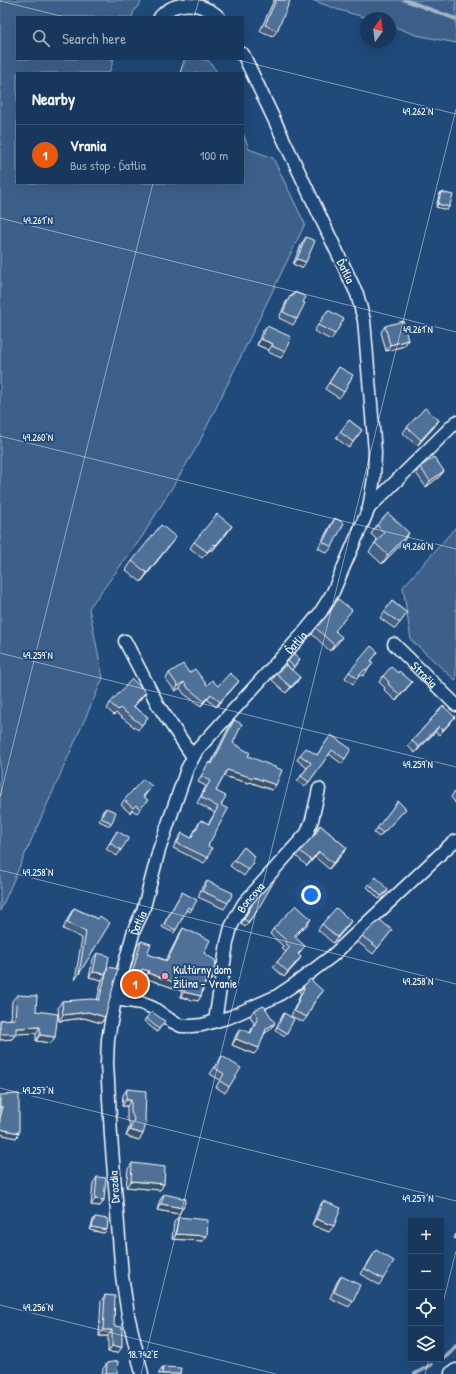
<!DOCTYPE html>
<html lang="en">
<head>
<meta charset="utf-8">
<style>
  :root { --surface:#17385c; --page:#203f62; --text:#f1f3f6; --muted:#9eacbb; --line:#365272; --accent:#ea580c }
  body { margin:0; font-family:"Patrick Hand",sans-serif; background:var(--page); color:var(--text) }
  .controls { position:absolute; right:12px; bottom:12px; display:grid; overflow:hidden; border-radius:0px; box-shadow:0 4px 16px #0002 }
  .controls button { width:36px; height:36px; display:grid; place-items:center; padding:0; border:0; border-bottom:1px solid var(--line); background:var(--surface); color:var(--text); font:20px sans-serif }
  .compass { position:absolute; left:360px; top:12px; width:36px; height:36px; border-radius:50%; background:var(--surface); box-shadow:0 4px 16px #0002; rotate:14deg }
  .you { position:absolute; left:311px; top:895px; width:14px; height:14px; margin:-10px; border:3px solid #fff; border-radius:50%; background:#1a73e8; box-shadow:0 0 0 6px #1a73e833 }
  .badge { display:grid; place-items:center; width:26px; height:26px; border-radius:50%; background:var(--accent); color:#fff; font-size:13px; font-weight:700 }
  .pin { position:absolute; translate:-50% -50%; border:2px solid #fff; box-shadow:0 1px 4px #0006 }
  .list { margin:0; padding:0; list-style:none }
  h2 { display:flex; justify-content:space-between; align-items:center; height:52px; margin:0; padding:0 16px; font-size:17px }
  h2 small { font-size:13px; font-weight:400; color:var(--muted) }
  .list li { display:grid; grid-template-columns:26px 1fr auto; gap:12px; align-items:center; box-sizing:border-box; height:60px; padding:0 16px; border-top:1px solid var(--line) }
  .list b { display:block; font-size:15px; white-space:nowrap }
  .list p { margin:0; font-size:13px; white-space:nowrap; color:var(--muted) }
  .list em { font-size:13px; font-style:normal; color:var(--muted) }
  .icon { flex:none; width:22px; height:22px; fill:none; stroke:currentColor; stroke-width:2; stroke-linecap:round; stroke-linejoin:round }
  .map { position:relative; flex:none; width:456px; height:1374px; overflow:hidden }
  .search { position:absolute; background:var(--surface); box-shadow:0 4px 16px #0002; left:16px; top:16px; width:228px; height:44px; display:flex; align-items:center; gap:10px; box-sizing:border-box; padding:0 14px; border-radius:0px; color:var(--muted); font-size:15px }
  .panel { position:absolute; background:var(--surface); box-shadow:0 4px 16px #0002; left:16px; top:72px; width:228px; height:112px; border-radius:0px }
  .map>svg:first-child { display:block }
</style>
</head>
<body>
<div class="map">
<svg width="456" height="1374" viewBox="0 0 456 1374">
  <rect width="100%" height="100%" fill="#1f4a7a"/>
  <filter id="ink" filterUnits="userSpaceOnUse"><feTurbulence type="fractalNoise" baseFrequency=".025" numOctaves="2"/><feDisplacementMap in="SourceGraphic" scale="8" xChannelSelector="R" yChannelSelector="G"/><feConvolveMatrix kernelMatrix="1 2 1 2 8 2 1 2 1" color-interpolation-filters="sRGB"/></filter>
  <g filter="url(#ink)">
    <path fill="#3c618b" stroke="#9eb0c5" d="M0 0H143L134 11 132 17H17V59H114L109 73H17V183H243V133L249 149 273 158 305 224 198 445 142 537 89 608 103 678 0 911Z
      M312 0H456V43L416 35 390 25V18H368L339 10Z
      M186 59H200L209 61 218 73H180Z
      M456 527V681L411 640 403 587Z"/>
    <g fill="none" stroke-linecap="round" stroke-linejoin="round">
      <path stroke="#a3b5c8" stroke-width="4" d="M405 0 456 19
        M440 1360 447 1356 456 1346
        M415 1374 431 1365"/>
      <g stroke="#fff" stroke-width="15">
        <g id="street">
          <path d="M160 17C175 0 201 1 219 17"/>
          <path d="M369 508 456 422"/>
          <path d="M125 641 158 705 193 757"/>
          <path id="s1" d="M394 644 456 705"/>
          <path d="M115 999 141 1003 153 1008 173 1022 181 1026H191L202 1025 230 1017 277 996 295 984 332 956 450 845 456 841"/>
          <path id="s2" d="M215 1021 227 943 231 927 236 917 244 903 307 833 312 820 319 789"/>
          <path d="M451 1373 456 1370"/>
          <path id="s3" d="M142 1374 128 1315 122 1276 111 1136 107 1063 108 1039 115 999 134 930 143 911 159 850 187 769 197 750 300 637 320 613 333 592 369 508 374 478 375 452 364 320 357 294 243 54"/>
        </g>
      </g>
      <use href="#street" stroke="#1f4a7a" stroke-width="12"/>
    </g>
    <path fill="#456182" stroke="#fff" d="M274 0H289L277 31 273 36 260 31Z
      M441 192 447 210 436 207 439 195Z
      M306 237 302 268 293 264 302 243Z
      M295 292 303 302 297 319 293 325 279 318 286 302Z
      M328 310 335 334 331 340 314 331Z
      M267 326 285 352 281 358 268 352 269 350 257 345 262 332Z
      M385 326 408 340 404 346 386 351 381 332Z
      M339 367 344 392 339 398 325 389Z
      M349 420 362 430 349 448 336 438Z
      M439 420 435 426 417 446 403 433 407 427Z
      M420 467 444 471 439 477 426 487 416 473Z
      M335 518 332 547 327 553 318 548 331 524Z
      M377 525 403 542 382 564 369 552 377 540 371 534Z
      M228 532 212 551 210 550 202 558 190 548 194 542Z
      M169 546 141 582 126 570 132 561Z
      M392 601 407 613 395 629 380 618Z
      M316 628 336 631 338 643 330 651 312 634Z
      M378 652 371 661 373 663 363 676 360 675 353 684 345 678 349 672Z
      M300 659 292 670 285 664 288 661Z
      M169 673H189L207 685 218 686H235L216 707 207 699 201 706 184 694 180 688 175 691 166 679Z
      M398 673 412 682 407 688 396 701 384 690 385 688 379 682 383 676Z
      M276 674 300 677 296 683 286 693 272 680Z
      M146 692 134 707 148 717 138 730 116 713 114 715 107 709 110 703Z
      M443 706 451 722 439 735 435 732 415 753 408 746 412 741Z
      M234 720 233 743 248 756 272 790 250 782 249 783 224 776 216 791 221 805 208 846V858L204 863 173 848 178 839 182 833 191 838 197 826 201 820 208 824 215 813 197 803 206 786 198 782 209 762 211 763 230 725Z
      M331 735 345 759 342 764 329 754 305 787 297 781 307 768 297 760 300 755H317Z
      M152 786 144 797 148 800 137 813 132 810 130 813 121 805 124 800Z
      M455 791H456V804L451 797Z
      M398 801 406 809 402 813 379 837 374 833Z
      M106 808 112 823 110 826 99 821 103 811Z
      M320 825 347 848 343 853 329 869 315 857 307 866 296 856 300 851 314 835 316 830Z
      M117 831 121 850 117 856 106 849Z
      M244 847 255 857 252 861 254 862 244 876 230 866Z
      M207 881 228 903 224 909 198 897 202 887Z
      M369 884 388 890 386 893 379 899 367 887Z
      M182 892 192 909 190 912 186 910 174 933 162 927Z
      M253 903 257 911 245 927 241 924Z
      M74 908 98 919 79 974 75 980 82 938 63 929 70 914Z
      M322 924 347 927 333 943 318 930Z
      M307 925 295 937 301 952 298 955 297 963 284 977 273 967 277 962 286 952 281 948 283 946 270 934 273 929Z
      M183 928 204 953 208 983H205L201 996 198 1001 180 997 182 991 145 978 146 976 140 975 138 980 135 985 127 983 137 946 141 941 147 954 166 960 180 933Z
      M392 930 373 954 358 942 362 936Z
      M97 953 107 968 105 1017 101 1023 84 1018 59 1021 58 1007 62 1001 97 1000 102 980 89 977 93 959Z
      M303 987 323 991 313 1004 307 1017 303 1022 291 1016 301 993 299 992Z
      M17 995 36 1011 55 1037 51 1043 36 1041V1033L16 1034 12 1039 0 1040V1020L11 1019 12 1001Z
      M254 1010 271 1029 265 1033 254 1054 232 1045 236 1035 240 1029 250 1033 254 1023 250 1016Z
      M284 1013 287 1033 285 1036 275 1030Z
      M146 1018 163 1024 157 1032 144 1021Z
      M222 1056 229 1087 225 1093 216 1087 220 1080 210 1074Z
      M127 1089 143 1134 139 1140 126 1136 130 1125 127 1118V1106H122L123 1095Z
      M0 1095 19 1133 16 1138 0 1134Z
      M132 1163 164 1184 160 1190 126 1187 128 1169Z
      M97 1177 104 1200 100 1206 91 1205 93 1183Z
      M164 1194 179 1214 157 1210 160 1200Z
      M323 1201 329 1232 312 1225 319 1207Z
      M95 1217 104 1233 90 1230 93 1220Z
      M178 1217 203 1241 172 1239 174 1222Z
      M456 1234V1239L454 1238Z
      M376 1250 383 1279 379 1285 361 1274Z
      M341 1276 353 1301 349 1307 330 1298 337 1282Z
      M105 1295 118 1353 108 1352V1336H99L101 1301Z
      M107 1363 117 1374H102L103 1369Z
      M163 1367 180 1374H158L159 1373Z"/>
    <path fill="#384f6a" stroke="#fff" d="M438 204 449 207 447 210 436 207Z
      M297 259 306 262 302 268 293 264Z
      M261 339 273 344 269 350 257 345Z
      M408 340 404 346 386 351 390 345Z
      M439 420 435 426 417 446 421 440Z
      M444 471 439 477 426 487 430 481Z
      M232 526 228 532 212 551 216 545Z
      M409 533 403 542 382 564 388 555Z
      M176 537 141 582 147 573Z
      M342 637 338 643 330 651 334 645Z
      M300 677 296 683 286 693 291 687Z
      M239 681 235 686 216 707 220 702Z
      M184 682 180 688 175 691 178 686Z
      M412 682 407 688 396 701 400 695Z
      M146 692 142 697 129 711 133 706Z
      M211 694 207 699 201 706 204 701Z
      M455 717 451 722 439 735 443 730Z
      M439 726 435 732 415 753 419 747Z
      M227 770 253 777 276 785 272 790 250 782 249 783 223 776Z
      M347 848 343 853 329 869 333 863Z
      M319 852 315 857 307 866 311 860Z
      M311 919 307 925 290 942 294 936Z
      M351 921 347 927 333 943 337 937Z
      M301 957 297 963 284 977 288 972Z
      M142 969 149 971 146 976 139 974Z
      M93 972 106 974 102 980 89 977Z
      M148 973 185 986 182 991 145 978Z
      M131 978 138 980 135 985 127 983Z
      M207 978 212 979 208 983H205L206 979Z
      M184 992 201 996 198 1001 180 997Z
      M88 1012 105 1017 101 1023 84 1018 59 1021 63 1015Z
      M275 1023 271 1029 262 1035 266 1029Z
      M40 1027 36 1033 16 1034 12 1039 0 1040V1034L16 1028Z
      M40 1035 55 1037 51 1043 36 1041Z
      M236 1039 259 1048 254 1054 232 1045Z
      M126 1100H131L127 1106H122Z
      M0 1107H3L0 1111Z
      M0 1129 19 1133 16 1138 0 1134Z
      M130 1130 143 1134 139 1140 126 1136Z
      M131 1181 164 1184 160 1190 126 1187Z
      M95 1199 104 1200 100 1206 91 1205Z
      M161 1204 183 1208 179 1214 157 1210Z
      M316 1219 334 1226 329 1232 312 1225Z
      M92 1227 107 1230 104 1233 90 1230Z
      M176 1234 207 1236 203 1241 172 1239Z
      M103 1330H112L108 1336H99Z
      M112 1346 122 1347 118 1353 108 1352Z"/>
    <path fill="#507197" stroke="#fff" d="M276 0H289L290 1 277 31 265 25Z
      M441 192 453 195 449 207 438 204Z
      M306 237 315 241 306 262 297 259Z
      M295 292 306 297 303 302 305 303 297 319 283 312 290 296 292 297Z
      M328 310 344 319 335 334 318 325Z
      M403 321 408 340 390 345 385 326Z
      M267 326 291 337 285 352 272 346 273 344 261 339Z
      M339 367 353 375 344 392 329 383Z
      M425 408 439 420 421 440 407 427Z
      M349 420 362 430 353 442 340 432Z
      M434 457 444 471 430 481 420 467Z
      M388 513 409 533 388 555 375 543 384 533 377 525Z
      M217 514 232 526 216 545 214 544 207 552 194 542Z
      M335 518 344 523 332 547 323 542Z
      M161 525 176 537 147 573 132 561Z
      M338 599 352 610 335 631 342 637 334 645 316 628 330 612Z
      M392 601 407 613 400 623 384 612Z
      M371 646 378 652 371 661 373 663 367 670 365 669 357 678 349 672Z
      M294 654 300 659 294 667 288 661Z
      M183 664 189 673 195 669 207 685 212 680 218 686 230 673 239 681 220 702 211 694 204 701 188 688 184 682 178 686 169 673Z
      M286 665 300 677 291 687 276 674Z
      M391 667 398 673 399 671 412 682 400 695 388 684 389 682 383 676Z
      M132 679 146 692 133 706 148 717 142 725 120 708 118 710 110 703Z
      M443 706 455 717 443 730 439 726 419 747 412 741Z
      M234 720 242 724 233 743 250 753 248 756 282 770 276 785 253 777V778L227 770 216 791 226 796 221 805 228 809 208 846 212 848 208 858 177 843 182 833 191 838 201 820 209 824 218 807 201 797 210 781 201 776 209 762 212 764Z
      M331 735 351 749 345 759 332 750 309 782 301 776 311 763 300 755 306 748 317 755Z
      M143 779 152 786 143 796 148 800 140 809 136 805 133 808 124 800Z
      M398 801 406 809 383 833 377 828Z
      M106 808 116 812 112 823 101 818Z
      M320 825 347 848 333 863 319 852 311 860 300 851 316 833Z
      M117 831 129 838 121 850 110 843Z
      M244 847 255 857 252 860 254 862 249 870 234 860Z
      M376 877 388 890 381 896 369 884Z
      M207 881 233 893 228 903 202 891Z
      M273 881H274L257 911 248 922 244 919 253 903Z
      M182 892 197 900 192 909 188 907 176 930 164 924Z
      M296 905 311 919 294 936 305 946 298 954 301 957 288 972 277 962 290 947 285 943 287 941 273 929Z
      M74 908 98 919 100 916 110 923 79 974 86 932 67 923Z
      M336 908 351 921 337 937 322 924Z
      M380 920 392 930 378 948 362 936Z
      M183 928 210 940 204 953 216 961 212 979 207 978V979H206L201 996 184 992 185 986 148 973 149 971 142 969 138 980 131 978 141 941 151 944 147 954 167 961Z
      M97 953 109 956 106 974 93 972Z
      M108 967 118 969 105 1017 88 1012 63 1015 62 1001 92 999 99 1000Z
      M310 979 323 991 314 1002 307 1017 294 1011 304 988 303 987Z
      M17 995 37 996 36 1011 58 1014 55 1037 40 1035V1027L16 1028V1034H0V1020L15 1019Z
      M264 1006 275 1023 266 1029 259 1048 236 1039 240 1029 251 1033 258 1017 254 1010Z
      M152 1012 165 1021 159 1029 146 1018Z
      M284 1013 294 1019 287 1033 277 1027Z
      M222 1056 241 1068 229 1087 220 1081 224 1074 215 1068Z
      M127 1089 146 1091 145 1121H147L143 1134 130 1130 134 1119 131 1112V1100H126Z
      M19 1094V1133L0 1129V1118L3 1107H0V1095Z
      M132 1163 165 1167 164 1184 131 1181Z
      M97 1177 106 1178 104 1200 95 1199Z
      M164 1194 186 1199 183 1208 161 1204Z
      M323 1201 341 1208 334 1226 316 1219Z
      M95 1217 108 1219 107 1230 92 1227Z
      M178 1217 208 1220 207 1236 176 1234Z
      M376 1250 394 1261 383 1279 365 1269Z
      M341 1276 360 1285 353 1301 334 1292Z
      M105 1295 115 1296 114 1326 122 1327V1347L112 1346V1330H103Z
      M118 1361 117 1374H106L107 1363Z
      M163 1367 181 1368 180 1374H162Z"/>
  </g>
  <path fill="none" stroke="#fff" stroke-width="1" stroke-opacity="0.45" d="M0 1 65 17M194 17 199 0M234 59 456 114M180 73 184 59M0 218 456 332M0 436 456 549M0 653 456 767M0 797 153 183M0 870 456 984M0 1088 456 1201M0 1305 276 1374M441 1311 456 1251M141 1374 456 109M425 1374 429 1359"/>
  <circle fill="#ff9aa2" stroke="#1f4a7a" stroke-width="1.5" cx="165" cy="976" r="4"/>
  <g text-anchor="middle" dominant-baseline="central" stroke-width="4" stroke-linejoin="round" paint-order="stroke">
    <g font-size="12" fill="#fff" stroke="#1f4a7a">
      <text transform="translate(346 271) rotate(65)">Ďatlia</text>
      <text stroke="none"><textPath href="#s3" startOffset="787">Ďatlia</textPath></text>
      <text stroke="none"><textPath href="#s1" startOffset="43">Stračia</textPath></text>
      <text stroke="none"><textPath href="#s2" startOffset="131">Boncova</textPath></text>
      <text stroke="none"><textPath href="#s3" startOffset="458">Ďatlia</textPath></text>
      <text transform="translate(114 1187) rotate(-94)">Drozdia</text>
    </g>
    <g font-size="12" fill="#fff" stroke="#1f4a7a" text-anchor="start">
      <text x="173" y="969">Kultúrny dom<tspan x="173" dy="14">Žilina - Vranie</tspan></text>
    </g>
  </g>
  <g font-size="10" text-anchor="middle" fill="#fff" stroke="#1f4a7a" stroke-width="4" stroke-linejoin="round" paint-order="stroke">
    <text x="418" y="115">49.262°N</text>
    <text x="38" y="224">49.261°N</text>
    <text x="418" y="333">49.261°N</text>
    <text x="38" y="441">49.260°N</text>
    <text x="418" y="550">49.260°N</text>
    <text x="38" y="659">49.259°N</text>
    <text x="418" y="768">49.259°N</text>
    <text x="38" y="876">49.258°N</text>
    <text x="418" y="985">49.258°N</text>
    <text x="38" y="1094">49.257°N</text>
    <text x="418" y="1202">49.257°N</text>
    <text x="38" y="1311">49.256°N</text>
    <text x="143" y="1358">18.742°E</text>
  </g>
</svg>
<div class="controls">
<button>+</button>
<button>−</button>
<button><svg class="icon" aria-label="locate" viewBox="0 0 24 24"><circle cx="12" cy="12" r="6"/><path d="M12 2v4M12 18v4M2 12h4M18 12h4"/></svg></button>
<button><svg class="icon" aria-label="layers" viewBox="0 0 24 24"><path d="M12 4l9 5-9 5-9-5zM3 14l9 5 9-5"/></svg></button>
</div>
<svg class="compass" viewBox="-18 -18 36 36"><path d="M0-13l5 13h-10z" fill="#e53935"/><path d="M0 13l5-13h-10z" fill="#9eacbb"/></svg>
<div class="you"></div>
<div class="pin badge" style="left:135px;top:984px">1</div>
<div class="search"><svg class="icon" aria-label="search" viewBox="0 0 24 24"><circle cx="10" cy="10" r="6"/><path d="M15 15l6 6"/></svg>Search here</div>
<section class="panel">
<h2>Nearby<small></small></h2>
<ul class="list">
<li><span class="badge">1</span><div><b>Vrania</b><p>Bus stop · Ďatlia</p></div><em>100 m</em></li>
</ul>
</section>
</div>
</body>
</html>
